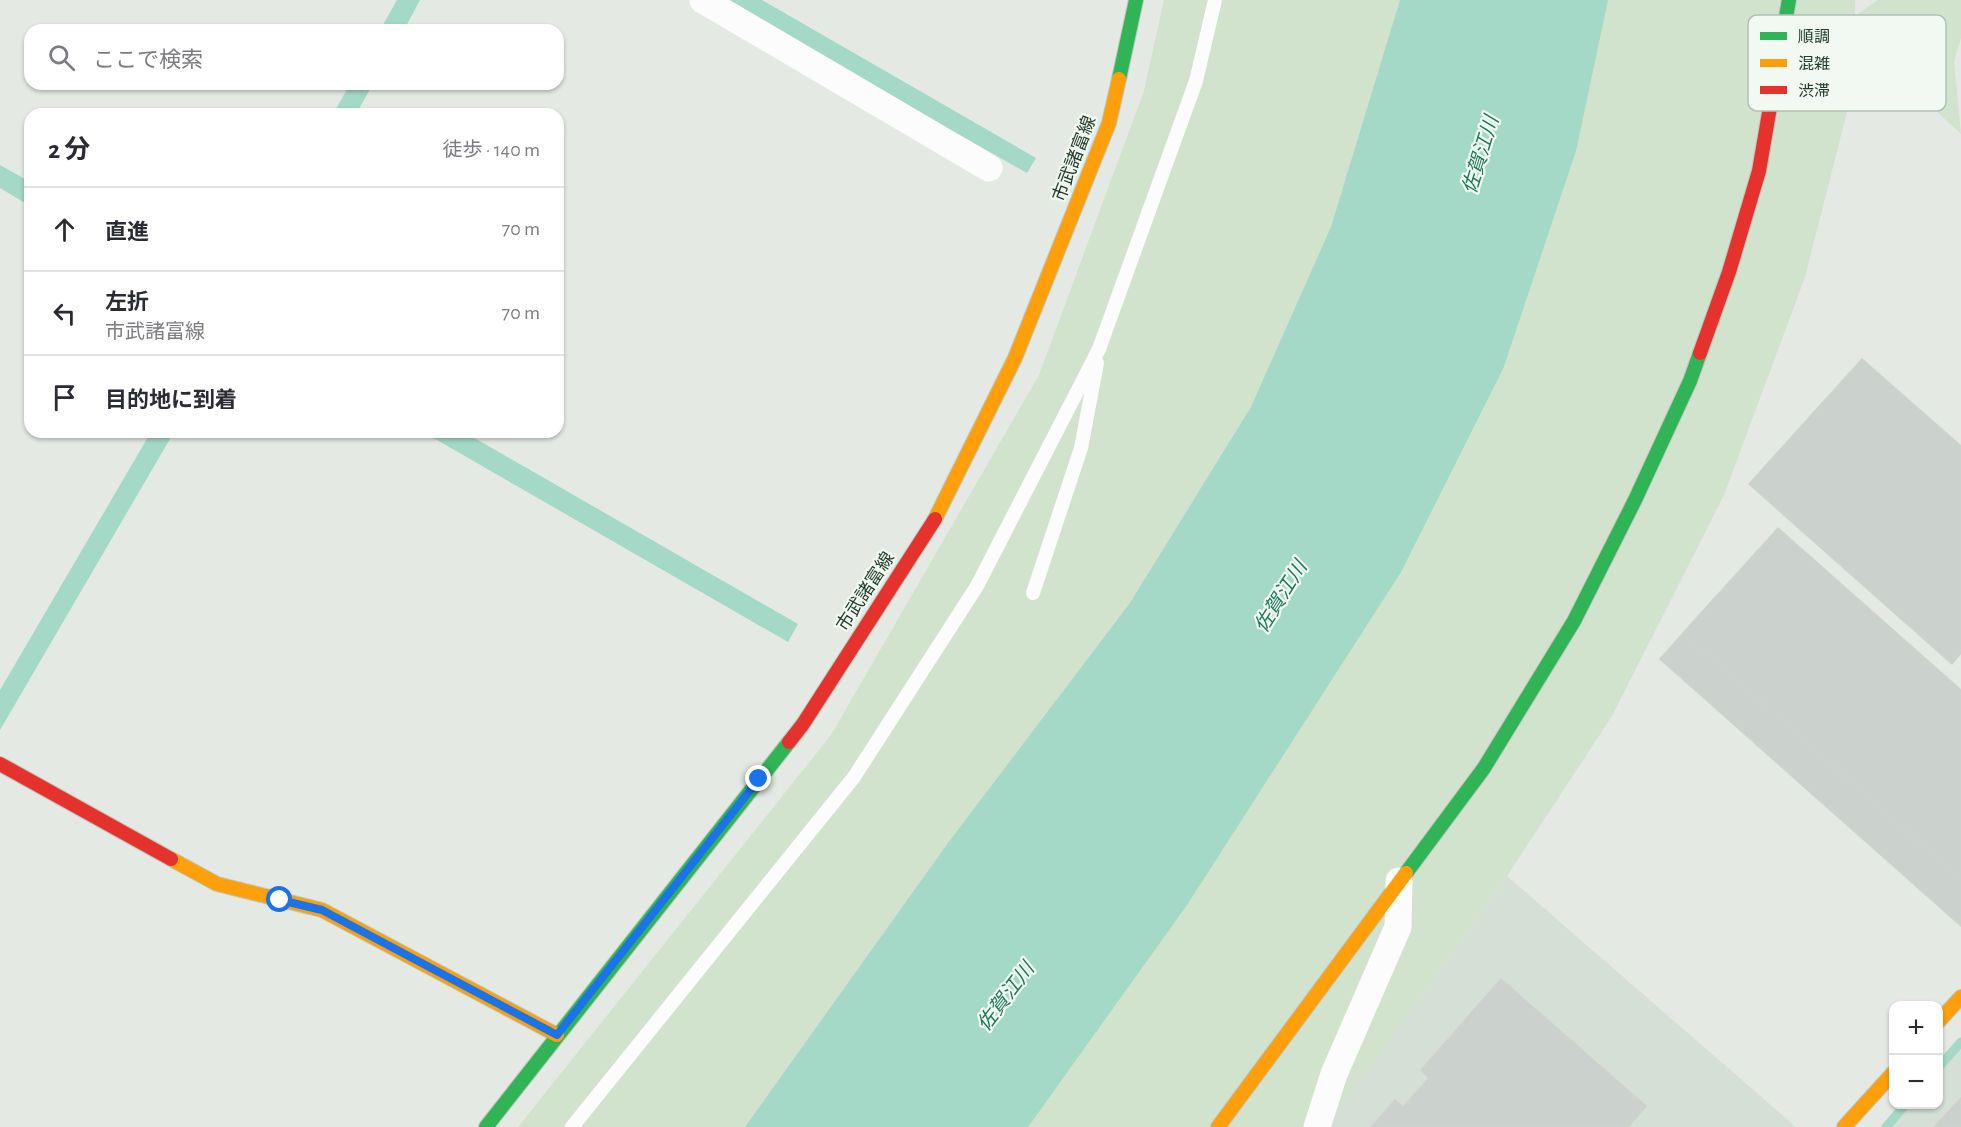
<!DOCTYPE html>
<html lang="ja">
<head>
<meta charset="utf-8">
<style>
  :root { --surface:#fff; --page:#f7f7f7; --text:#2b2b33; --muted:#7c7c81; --line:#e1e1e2 }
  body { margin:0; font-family:"Alegreya Sans","Noto Sans JP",sans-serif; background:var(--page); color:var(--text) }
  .controls { position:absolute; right:18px; bottom:18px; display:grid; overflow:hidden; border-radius:12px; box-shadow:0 2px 4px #0004 }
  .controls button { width:54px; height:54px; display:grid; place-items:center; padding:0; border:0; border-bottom:2px solid var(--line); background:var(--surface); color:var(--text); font:30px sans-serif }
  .stop { position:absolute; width:18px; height:18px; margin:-14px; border:4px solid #1a73e8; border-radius:50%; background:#fff }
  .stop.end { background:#1a73e8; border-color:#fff; box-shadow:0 2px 6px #0008 }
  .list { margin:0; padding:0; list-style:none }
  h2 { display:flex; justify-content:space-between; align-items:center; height:78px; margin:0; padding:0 24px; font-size:26px }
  h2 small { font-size:20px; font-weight:400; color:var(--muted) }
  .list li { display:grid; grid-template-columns:39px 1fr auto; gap:18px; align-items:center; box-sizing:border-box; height:84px; padding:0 24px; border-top:2px solid var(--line) }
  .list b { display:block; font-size:22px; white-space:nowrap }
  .list p { margin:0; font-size:20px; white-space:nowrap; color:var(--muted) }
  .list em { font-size:20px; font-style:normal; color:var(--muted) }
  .icon { flex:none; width:33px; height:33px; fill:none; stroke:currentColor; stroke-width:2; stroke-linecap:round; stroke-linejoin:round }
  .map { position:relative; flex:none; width:1961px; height:1127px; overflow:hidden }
  .search { position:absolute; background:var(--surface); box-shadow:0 2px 4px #0004; left:24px; top:24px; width:540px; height:66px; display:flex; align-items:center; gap:15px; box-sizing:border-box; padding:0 21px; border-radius:18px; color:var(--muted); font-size:22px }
  .panel { position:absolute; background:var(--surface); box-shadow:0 2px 4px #0004; left:24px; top:108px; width:540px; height:330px; border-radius:18px }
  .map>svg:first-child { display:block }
</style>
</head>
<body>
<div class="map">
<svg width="1961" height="1127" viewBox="0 0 1961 1127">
  <rect width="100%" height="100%" fill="#e4e9e4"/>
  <path fill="#d4dfd5" d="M1507 876 1796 1127H1329L1331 1121Z
    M1961 1048V1127H1890L1911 1105 1938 1104 1939 1073Z"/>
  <path fill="#d1e2cd" d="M1164 0H1435L1253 507 790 1127H518L831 735 1039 375 1144 91Z
    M1577 0H1855V16L1878 0H1961V38L1954 61 1961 134 1897 75 1851 96 1805 277 1724 495 1612 716 1507 876 1327 1127H991Z"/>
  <path fill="#a4d8c7" d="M397 0H420L404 30H380Z
    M721 0H762L1036 158 1027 173Z
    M1400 0H1608L1576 151 1503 369 1401 572 1187 905 1028 1127H745L948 843 1130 603 1251 407 1331 227Z
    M350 84H373L356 114H333Z
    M0 165 30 182V206L0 188Z
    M151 432H174L0 730V690Z
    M423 432H464L798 624 788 642Z"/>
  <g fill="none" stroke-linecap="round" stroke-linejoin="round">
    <path stroke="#a4d8c7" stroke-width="9" d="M1938 1068 1961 1042
      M1886 1127 1906 1104"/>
  </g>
  <path fill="#cbd1cc" stroke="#cdd2cd" stroke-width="1.5" d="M1862 359 1961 446V653L1952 664 1749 484Z
    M1778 528 1961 690V879L1683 633Z
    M1683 633 1961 879V926L1660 659Z
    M1501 979 1646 1106 1628 1127H1371L1395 1100 1403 1107 1429 1078 1421 1070Z
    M1961 1098V1127H1934Z"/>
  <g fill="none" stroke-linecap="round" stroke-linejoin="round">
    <g stroke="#bdc6be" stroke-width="16">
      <path id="fast" d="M1775 78 1789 0
        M1119 79 1136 0
        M1406 873 1484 768 1574 621 1635 500 1690 381 1700 353
        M486 1127 789 742"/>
    </g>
    <g stroke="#bdc6be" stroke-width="16">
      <path id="slow" d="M935 519 1015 358 1109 123 1119 79
        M171 859 217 884 322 910 557 1035
        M1938 1022 1961 997
        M1218 1127 1406 873
        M1844 1127 1894 1072"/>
    </g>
    <g stroke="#bdc6be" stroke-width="16">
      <path id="jam" d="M1700 353 1729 272 1759 171 1775 78
        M789 742 803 724 935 519
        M0 764 171 859"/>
    </g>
    <path stroke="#fbfcfb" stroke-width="14" d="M1033 593 1081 448 1097 363
      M572 1127 854 777 977 586 1099 349 1196 81 1215 0"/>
    <path stroke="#fbfcfb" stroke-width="27" d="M703 0 989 168
      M1317 1127 1334 1074 1398 927 1399 881"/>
    <use href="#fast" stroke="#30b455" stroke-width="14"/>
    <use href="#slow" stroke="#ff9f0a" stroke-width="14"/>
    <use href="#jam" stroke="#e5322d" stroke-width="14"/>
  </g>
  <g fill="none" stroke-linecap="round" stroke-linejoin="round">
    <path stroke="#1a73e8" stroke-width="8" d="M280 900 322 910 557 1035 759 779"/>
  </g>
  <g text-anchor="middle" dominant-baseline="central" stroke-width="4.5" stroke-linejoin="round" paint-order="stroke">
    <g font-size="18" fill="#213d29" stroke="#f2f8f2">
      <text transform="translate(1075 159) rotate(-69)">市武諸富線</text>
      <text transform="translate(866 592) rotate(-57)">市武諸富線</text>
    </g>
    <g font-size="20" font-style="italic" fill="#1b795d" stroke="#f2f8f2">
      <text transform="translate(1481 155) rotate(-73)">佐賀江川</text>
      <text transform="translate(1281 597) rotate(-58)">佐賀江川</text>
      <text transform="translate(1006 997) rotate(-53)">佐賀江川</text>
    </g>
  </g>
  <rect x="1748" y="15" width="198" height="96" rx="9" fill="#f2f8f2" stroke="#b3c0b6" stroke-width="1.5"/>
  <rect x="1760" y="32" width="27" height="8" fill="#30b455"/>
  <rect x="1760" y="59" width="27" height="8" fill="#ff9f0a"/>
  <rect x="1760" y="86" width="27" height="8" fill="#e5322d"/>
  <g font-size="16" fill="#213d29">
    <text x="1798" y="42">順調</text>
    <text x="1798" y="69">混雑</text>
    <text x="1798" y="96">渋滞</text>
  </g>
</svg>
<div class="controls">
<button>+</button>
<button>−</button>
</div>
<div class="stop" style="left:280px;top:900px"></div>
<div class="stop end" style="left:759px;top:779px"></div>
<div class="search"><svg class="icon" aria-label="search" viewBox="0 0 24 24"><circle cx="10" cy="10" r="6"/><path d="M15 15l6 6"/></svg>ここで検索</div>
<section class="panel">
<h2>2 分<small>徒歩 · 140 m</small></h2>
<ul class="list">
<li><svg class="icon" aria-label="ahead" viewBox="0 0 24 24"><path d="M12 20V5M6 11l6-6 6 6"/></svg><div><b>直進</b></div><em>70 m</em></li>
<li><svg class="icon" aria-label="left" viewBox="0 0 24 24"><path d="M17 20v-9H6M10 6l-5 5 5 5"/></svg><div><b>左折</b><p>市武諸富線</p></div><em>70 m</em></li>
<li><svg class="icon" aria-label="arrive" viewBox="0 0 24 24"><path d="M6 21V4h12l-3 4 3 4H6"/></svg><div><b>目的地に到着</b></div></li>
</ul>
</section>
</div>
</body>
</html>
